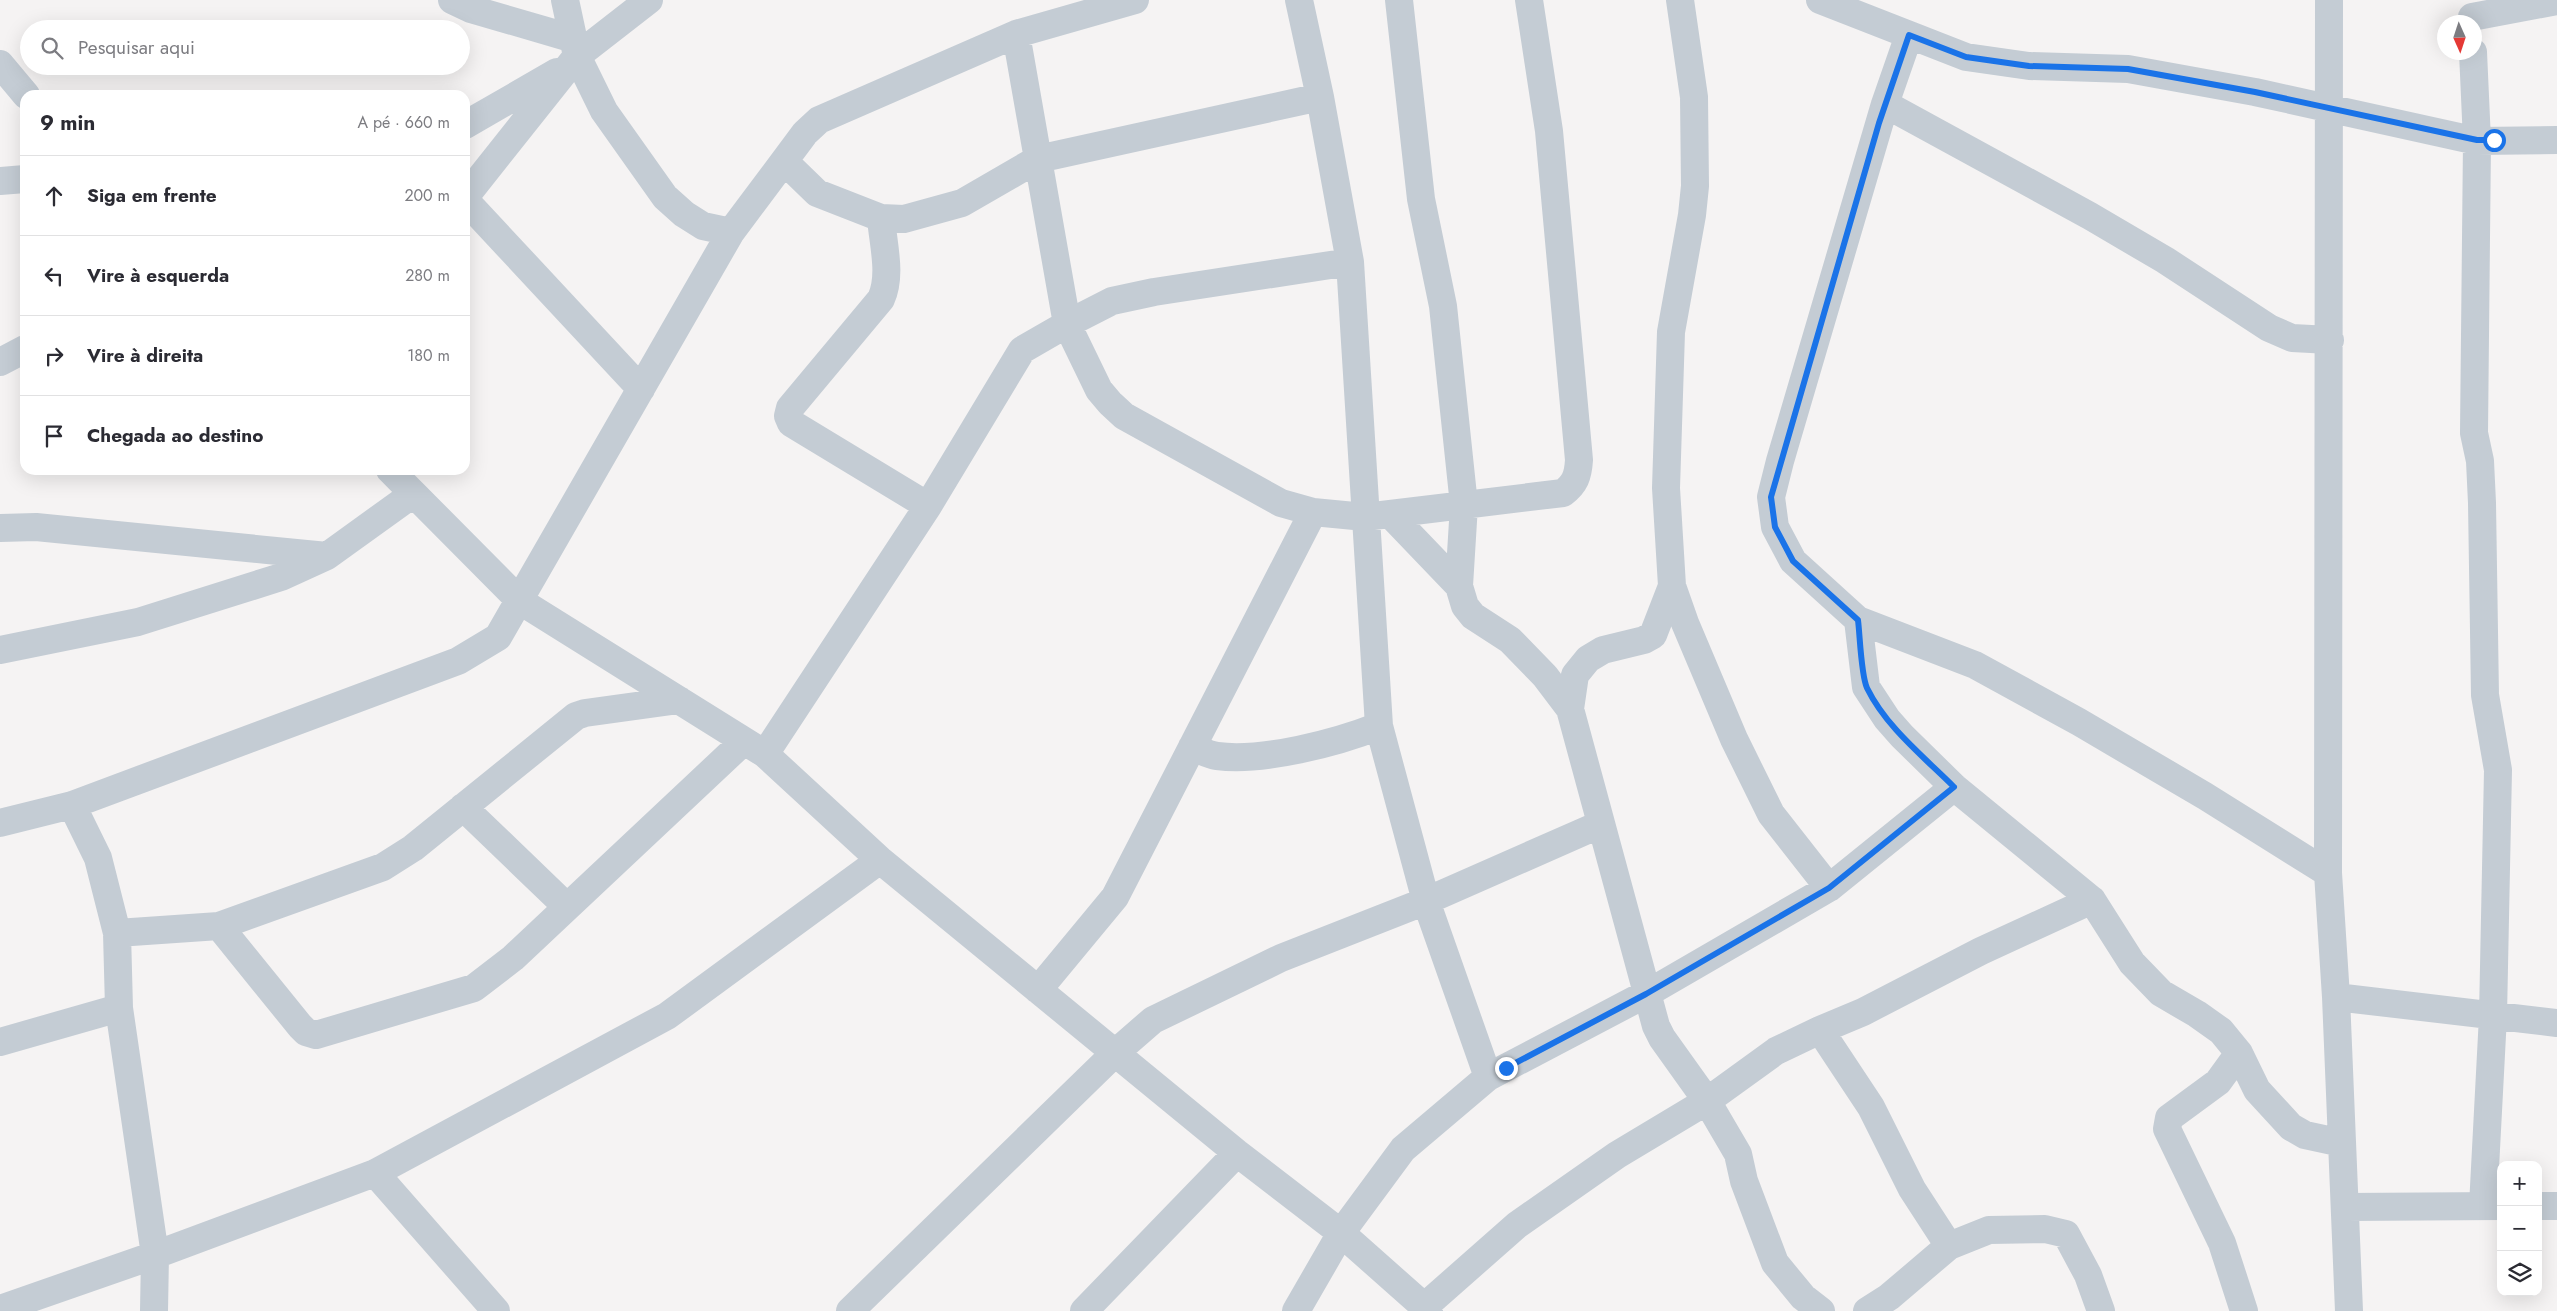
<!DOCTYPE html>
<html lang="pt">
<head>
<meta charset="utf-8">
<style>
  :root { --surface:#fff; --page:#f7f7f7; --text:#2b2b33; --muted:#7c7c81; --line:#e1e1e2 }
  body { margin:0; font-family:Jost,sans-serif; background:var(--page); color:var(--text) }
  .controls { position:absolute; right:15px; bottom:15px; display:grid; overflow:hidden; border-radius:10px; box-shadow:0 5px 20px #0002 }
  .controls button { width:45px; height:45px; display:grid; place-items:center; padding:0; border:0; border-bottom:1px solid var(--line); background:var(--surface); color:var(--text); font:25px sans-serif }
  .compass { position:absolute; left:2437px; top:15px; width:45px; height:45px; border-radius:50%; background:var(--surface); box-shadow:0 5px 20px #0002; rotate:177deg }
  .stop { position:absolute; width:15px; height:15px; margin:-11px; border:4px solid #1a73e8; border-radius:50%; background:#fff }
  .stop.end { background:#1a73e8; border-color:#fff; box-shadow:0 1px 5px #0008 }
  .list { margin:0; padding:0; list-style:none }
  h2 { display:flex; justify-content:space-between; align-items:center; height:65px; margin:0; padding:0 20px; font-size:21px }
  h2 small { font-size:16px; font-weight:400; color:var(--muted) }
  .list li { display:grid; grid-template-columns:32px 1fr auto; gap:15px; align-items:center; box-sizing:border-box; height:80px; padding:0 20px; border-top:1px solid var(--line) }
  .list b { display:block; font-size:19px; white-space:nowrap }
  .list em { font-size:16px; font-style:normal; color:var(--muted) }
  .icon { flex:none; width:28px; height:28px; fill:none; stroke:currentColor; stroke-width:2; stroke-linecap:round; stroke-linejoin:round }
  .map { position:relative; flex:none; width:2557px; height:1311px; overflow:hidden }
  .search { position:absolute; background:var(--surface); box-shadow:0 5px 20px #0002; left:20px; top:20px; width:450px; height:55px; display:flex; align-items:center; gap:12px; box-sizing:border-box; padding:0 18px; border-radius:28px; color:var(--muted); font-size:19px }
  .panel { position:absolute; background:var(--surface); box-shadow:0 5px 20px #0002; left:20px; top:90px; width:450px; height:385px; border-radius:15px }
  .map>svg:first-child { display:block }
</style>
</head>
<body>
<div class="map">
<svg width="2557" height="1311" viewBox="0 0 2557 1311">
  <rect width="100%" height="100%" fill="#f5f3f3"/>
  <g fill="none" stroke-linecap="round" stroke-linejoin="round">
    <path stroke="#c4ccd4" stroke-width="28" d="M452 0 471 9 574 39
      M565 0 577 56 604 111 665 197 684 214 703 226 731 232
      M1299 0 1320 97 1350 262 1379 726 1426 901 1488 1077
      M1399 0 1421 199 1443 306 1464 505 1459 586 1465 606 1473 616 1510 640 1545 676 1570 709 1656 1026 1662 1038 1707 1101 1738 1154 1744 1181 1775 1263 1803 1297 1821 1311
      M1680 0 1694 97 1695 186 1692 215 1671 332 1666 488 1672 586 1685 623 1734 739 1771 814 1829 888
      M1820 0 1966 57 2029 66 2128 69 2255 92 2477 141 2557 140
      M2329 0 2328 873 2336 997 2557 1023
      M2472 17 2557 1
      M1016 34 1067 324 1099 390 1110 403 1124 416 1281 503 1313 512 1365 517 1563 493C1575 484 1578 476 1579 460L1549 131 1529 0
      M1909 35 1885 104 1780 461 1771 497 1775 527 1793 561 1858 620 1975 665 2079 722 2205 796 2328 873
      M2473 52 2477 141 2474 433 2480 461 2482 503 2485 695 2498 770 2493 1016 2483 1206
      M0 64 26 95
      M1885 104 2090 216 2165 260 2269 328 2292 338 2330 340
      M465 125 557 72
      M784 161 817 193 881 218 904 219 962 203 1038 159 1320 97
      M0 181 25 179
      M465 197 577 56 649 0
      M465 200 641 389
      M881 218C883 244 892 275 881 299L790 408 788 416 791 423 928 506
      M0 362 25 349
      M390 470 520 601 765 754 880 860 1237 1153 1341 1233 1429 1311
      M1390 514 1459 586
      M0 528 36 527 327 556
      M1858 620 1866 687 1887 719 1902 736 1954 787 2092 900 2132 963 2161 993 2197 1014 2221 1031 2239 1053 2257 1090 2291 1127 2305 1135 2342 1143
      M0 650 138 622 281 577 327 556 413 494
      M1570 709 1575 675 1588 659 1603 650 1644 640 1653 635 1672 586
      M1192 747C1200 750 1209 755 1217 756 1263 762 1336 743 1379 726
      M765 754 928 506 1022 350 1067 324 1112 301 1154 292 1350 262
      M72 805 98 858 117 933 119 1008 155 1255 154 1311
      M463 807 567 907
      M0 823 72 805 458 661 498 637 731 232 805 133 819 120 1016 34 1135 0
      M219 926 300 1026 306 1032 316 1035 474 988 513 958 744 741
      M117 933 219 926 383 867 413 848 576 716 585 713 679 700
      M1038 990 1115 897 1313 512
      M2336 997 2349 1311
      M0 1042 119 1008
      M2239 1053 2218 1082 2169 1118 2167 1129 2222 1243 2244 1311
      M375 1173 496 1311
      M2538 1206H2557
      M2345 1207 2501 1206
      M1949 1246 1912 1189 1871 1107 1820 1030 1863 1012 1981 951 2092 900
      M1424 1307 1517 1225 1617 1155 1707 1101 1776 1051 1820 1030
      M0 1309 155 1255 375 1173 667 1016 880 860
      M850 1311 1115 1053 1153 1020 1281 958 1426 901 1601 824
      M1084 1311 1237 1153
      M1296 1311 1341 1233 1403 1149 1488 1077 1646 994 1829 888 1954 787
      M1867 1311 1889 1297 1949 1246 1989 1230 2045 1229 2066 1234 2088 1275 2101 1311"/>
  </g>
  <g fill="none" stroke-linecap="round" stroke-linejoin="round">
    <path stroke="#1a73e8" stroke-width="6" d="M1506 1068 1646 994 1829 888 1954 787C1924 757 1886 727 1867 688 1861 675 1860 636 1858 620L1793 561 1775 527 1771 497 1879 123 1909 35 1966 57 2029 66 2128 69 2255 92 2477 140H2494"/>
  </g>
</svg>
<div class="controls">
<button>+</button>
<button>−</button>
<button><svg class="icon" aria-label="layers" viewBox="0 0 24 24"><path d="M12 4l9 5-9 5-9-5zM3 14l9 5 9-5"/></svg></button>
</div>
<svg class="compass" viewBox="-18 -18 36 36"><path d="M0-13l5 13h-10z" fill="#e53935"/><path d="M0 13l5-13h-10z" fill="#7c7c81"/></svg>
<div class="stop" style="left:2494px;top:140px"></div>
<div class="stop end" style="left:1506px;top:1068px"></div>
<div class="search"><svg class="icon" aria-label="search" viewBox="0 0 24 24"><circle cx="10" cy="10" r="6"/><path d="M15 15l6 6"/></svg>Pesquisar aqui</div>
<section class="panel">
<h2>9 min<small>A pé · 660 m</small></h2>
<ul class="list">
<li><svg class="icon" aria-label="ahead" viewBox="0 0 24 24"><path d="M12 20V5M6 11l6-6 6 6"/></svg><div><b>Siga em frente</b></div><em>200 m</em></li>
<li><svg class="icon" aria-label="left" viewBox="0 0 24 24"><path d="M17 20v-9H6M10 6l-5 5 5 5"/></svg><div><b>Vire à esquerda</b></div><em>280 m</em></li>
<li><svg class="icon" aria-label="right" viewBox="0 0 24 24"><path d="M7 20v-9h11M14 6l5 5-5 5"/></svg><div><b>Vire à direita</b></div><em>180 m</em></li>
<li><svg class="icon" aria-label="arrive" viewBox="0 0 24 24"><path d="M6 21V4h12l-3 4 3 4H6"/></svg><div><b>Chegada ao destino</b></div></li>
</ul>
</section>
</div>
</body>
</html>
